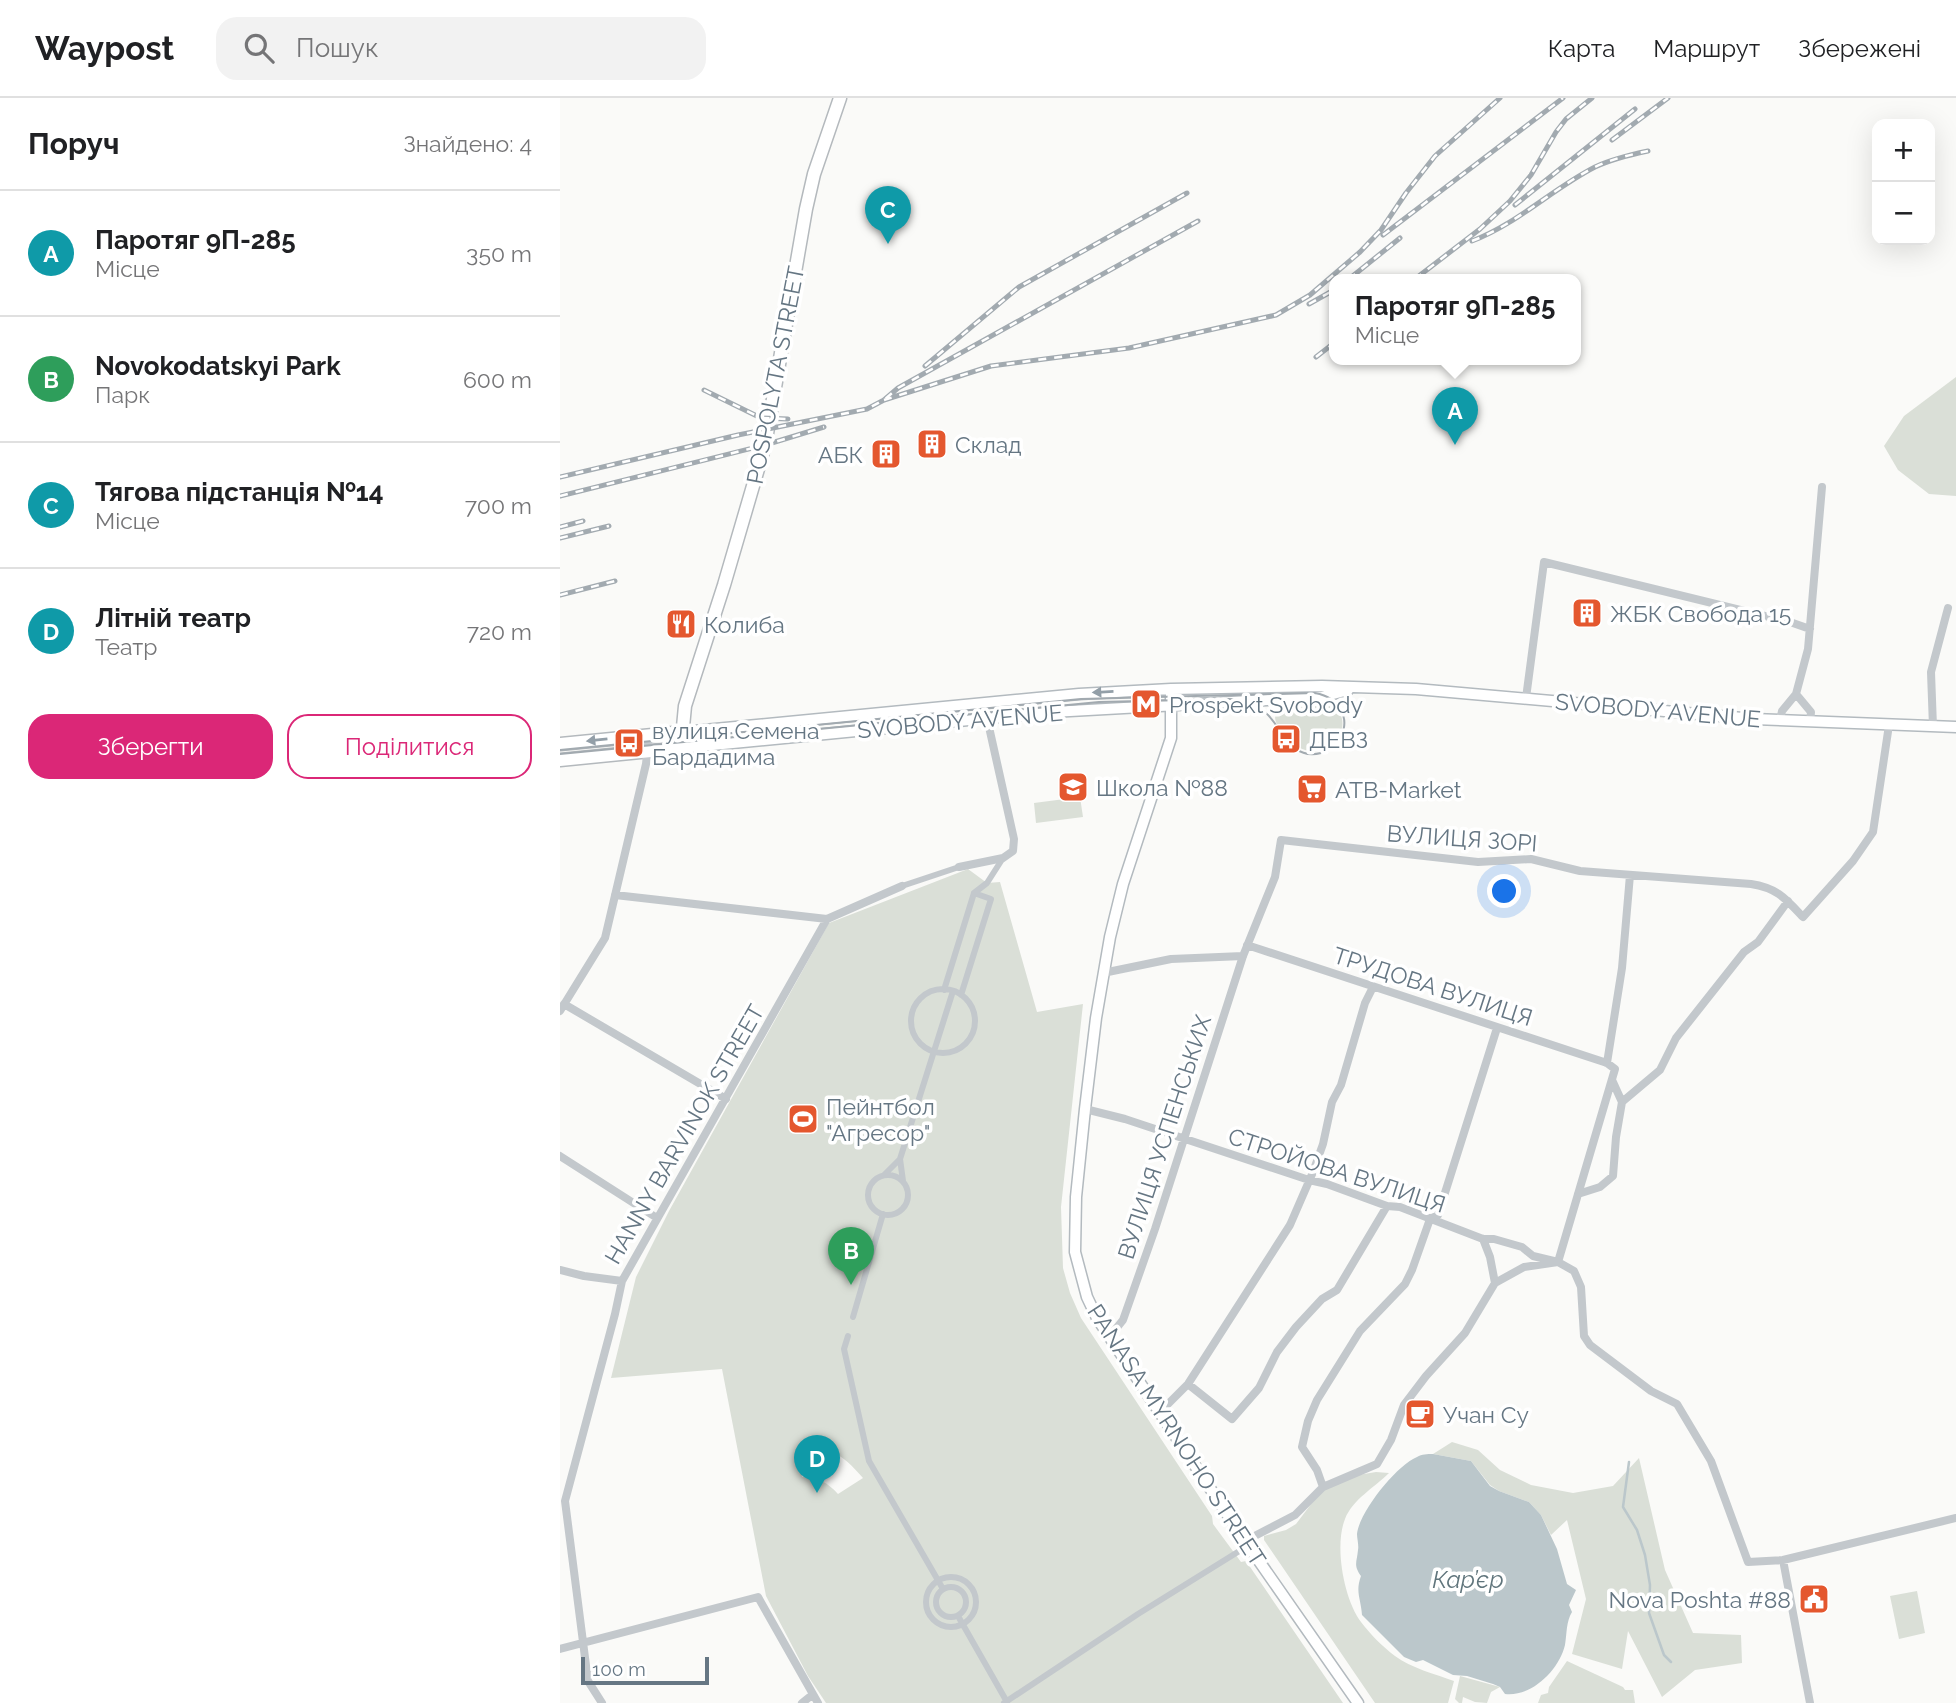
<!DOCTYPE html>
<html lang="uk">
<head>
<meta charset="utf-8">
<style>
  :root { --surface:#fff; --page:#f2f2f2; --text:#202124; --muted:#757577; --line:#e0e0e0; --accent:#db2777 }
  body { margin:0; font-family:Raleway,sans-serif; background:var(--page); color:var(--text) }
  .controls { position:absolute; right:21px; top:21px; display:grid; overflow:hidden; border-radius:14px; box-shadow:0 7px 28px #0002 }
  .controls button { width:63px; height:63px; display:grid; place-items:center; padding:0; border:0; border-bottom:2px solid var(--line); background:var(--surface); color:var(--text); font:35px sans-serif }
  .scale { position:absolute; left:21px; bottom:18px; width:128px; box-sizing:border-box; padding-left:7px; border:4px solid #657683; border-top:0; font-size:19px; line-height:24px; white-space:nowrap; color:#657683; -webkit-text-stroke:5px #fff; paint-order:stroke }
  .you { position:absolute; left:945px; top:794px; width:24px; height:24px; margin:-18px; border:5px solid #fff; border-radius:50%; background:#1a73e8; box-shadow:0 0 0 10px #1a73e833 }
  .badge { display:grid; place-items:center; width:46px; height:46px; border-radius:50%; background:var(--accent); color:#fff; font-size:23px; font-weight:700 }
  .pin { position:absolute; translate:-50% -58px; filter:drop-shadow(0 2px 4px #0008) }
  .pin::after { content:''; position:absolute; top:37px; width:24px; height:21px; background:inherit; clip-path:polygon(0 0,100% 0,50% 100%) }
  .popup { position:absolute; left:769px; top:176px; width:252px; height:91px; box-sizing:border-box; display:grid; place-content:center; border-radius:14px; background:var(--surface); filter:drop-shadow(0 2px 5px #0005); font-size:23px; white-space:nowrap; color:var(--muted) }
  .popup b { font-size:26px; color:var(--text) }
  .popup::after { content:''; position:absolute; left:50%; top:100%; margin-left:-14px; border:14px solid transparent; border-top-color:var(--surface) }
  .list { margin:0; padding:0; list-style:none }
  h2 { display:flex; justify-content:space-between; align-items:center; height:91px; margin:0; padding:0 28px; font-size:30px }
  h2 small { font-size:23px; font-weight:400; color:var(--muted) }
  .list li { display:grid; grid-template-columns:46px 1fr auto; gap:21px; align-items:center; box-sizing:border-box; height:126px; padding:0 28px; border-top:2px solid var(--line) }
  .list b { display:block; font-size:26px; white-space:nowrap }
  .list p { margin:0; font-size:23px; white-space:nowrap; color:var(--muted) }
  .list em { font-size:23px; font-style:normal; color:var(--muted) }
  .actions { display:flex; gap:14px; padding:21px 28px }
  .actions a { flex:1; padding:16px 0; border:2px solid var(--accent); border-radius:21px; text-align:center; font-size:24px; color:var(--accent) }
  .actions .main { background:var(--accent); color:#fff }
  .icon { flex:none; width:38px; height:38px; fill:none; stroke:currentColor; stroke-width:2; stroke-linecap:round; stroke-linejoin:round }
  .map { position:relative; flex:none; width:1396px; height:1605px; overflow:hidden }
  header { display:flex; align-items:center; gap:42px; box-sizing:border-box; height:98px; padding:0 35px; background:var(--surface); border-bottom:2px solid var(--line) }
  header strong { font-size:33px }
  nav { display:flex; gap:38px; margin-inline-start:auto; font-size:24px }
  .search { width:490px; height:63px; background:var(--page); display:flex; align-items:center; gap:18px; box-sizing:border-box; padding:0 24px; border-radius:21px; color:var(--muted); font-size:26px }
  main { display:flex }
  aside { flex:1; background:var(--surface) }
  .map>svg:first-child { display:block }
</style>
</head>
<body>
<header>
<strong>Waypost</strong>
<div class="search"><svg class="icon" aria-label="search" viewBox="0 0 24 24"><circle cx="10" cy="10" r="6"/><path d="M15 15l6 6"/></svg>Пошук</div>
<nav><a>Карта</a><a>Маршрут</a><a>Збережені</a></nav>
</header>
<main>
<aside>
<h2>Поруч<small>Знайдено: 4</small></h2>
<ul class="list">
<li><span class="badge" style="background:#0f9aa8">A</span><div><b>Паротяг 9П-285</b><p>Місце</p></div><em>350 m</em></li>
<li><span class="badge" style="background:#2e9e5b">B</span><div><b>Novokodatskyi Park</b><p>Парк</p></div><em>600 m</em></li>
<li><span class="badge" style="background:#0f9aa8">C</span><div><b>Тягова пiдстанцiя №14</b><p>Місце</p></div><em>700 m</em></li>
<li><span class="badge" style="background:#0f9aa8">D</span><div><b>Лiтнiй театр</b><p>Театр</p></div><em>720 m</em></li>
</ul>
<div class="actions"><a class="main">Зберегти</a><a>Поділитися</a></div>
</aside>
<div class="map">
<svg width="1396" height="1605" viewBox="0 0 1396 1605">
  <rect width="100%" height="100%" fill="#fafaf8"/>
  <path fill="#dadfd7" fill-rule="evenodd" d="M1396 279V398L1369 396 1338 372 1324 348 1344 318Z
    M774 606C802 635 754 681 721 632 716 625 713 621 717 612Z
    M520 699 523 719 476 725 474 705Z
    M408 771 427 785 440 784 477 914 523 906 501 1109 503 1170 510 1195 521 1220 652 1418 653 1426 681 1464 686 1463 783 1605H266L248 1578 206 1498 162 1271 51 1280 76 1179 109 1113 269 825ZM238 1349C271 1349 281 1355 303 1380L278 1396C267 1384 259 1380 242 1379Z
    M892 1344 918 1352 940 1372 971 1387 1013 1395 1053 1388 1079 1360 1105 1472 1133 1535 1181 1537 1182 1565 1135 1572 1102 1599 1068 1533 1062 1571 1012 1556 1026 1501 1007 1422 991 1437 981 1417 969 1404 939 1393 930 1387 911 1363 873 1356Z
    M816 1374 829 1375C814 1390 793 1401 785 1421 774 1448 784 1501 801 1524 810 1536 823 1549 835 1558 851 1570 875 1576 894 1583L888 1605H815L704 1442V1438L726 1432 736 1426 761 1393 792 1378Z
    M1357 1493 1365 1535 1339 1541 1330 1498Z
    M1007 1563 1063 1589 1065 1592H1073L1075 1605H978L981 1597 988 1595 989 1589Z
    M900 1578 940 1589 931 1594 927 1605 915 1604 903 1599 902 1605H899L895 1601Z"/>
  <path fill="#bbc7cb" d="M873 1356 911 1363 930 1388 939 1393 969 1404 981 1417 997 1451 1007 1486 1016 1492 1009 1507 1012 1514C1006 1524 1007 1535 1005 1547 999 1572 972 1599 945 1596L940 1589 933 1586 907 1578 893 1577 863 1562 856 1564 844 1559 802 1517C801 1501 795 1494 801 1478 793 1467 797 1464 798 1452 799 1447 797 1441 797 1436 799 1414 837 1367 857 1359 862 1356 867 1356 873 1356Z"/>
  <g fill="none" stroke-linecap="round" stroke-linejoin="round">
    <path stroke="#bbc7cb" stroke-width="2.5" d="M1069 1364 1063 1409 1077 1432 1085 1457 1090 1487 1089 1515 1104 1557 1111 1564"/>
    <g stroke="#b3babf" stroke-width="13">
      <path id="secondary" d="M611 591V640L563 786 550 839 536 920 525 1011 516 1099 515 1154 527 1199 537 1220 685 1443 798 1605
        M123 634 519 596 611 591 762 588 856 591 1194 621 1396 629
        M121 650 492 614 762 599 788 592"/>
    </g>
    <g stroke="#b4b9bd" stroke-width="15">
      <path id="trunk" d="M0 646 123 634
        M0 662 121 650 125 608 164 487 205 347 246 111 254 76 280 0"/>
    </g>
    <path stroke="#c3c8cc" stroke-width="6" d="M342 788 399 769
      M414 795 427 785 443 760
      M351 923a32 32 0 1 1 64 0a32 32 0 1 1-64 0Z
      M384 892 414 795 431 801 401 897
      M340 1061 343 1083
      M324 1077 340 1061 393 893
      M308 1097a20 20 0 1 1 40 0a20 20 0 1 1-40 0Z
      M293 1219 323 1116
      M288 1238 284 1251 309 1363 383 1491
      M366 1504a25 25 0 1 1 50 0a25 25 0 1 1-50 0Z
      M376 1504a15 15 0 1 1 30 0a15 15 0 1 1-30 0Z
      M398 1518 447 1604
      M444 1605 578 1516 689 1447"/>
    <path stroke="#c3c8cc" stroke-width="8" d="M1236 596 1251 614 1250 624
      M966 600 984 464 1230 524 1250 531
      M1220 622 1222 613 1236 596 1248 551 1262 389
      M1373 629 1371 574 1388 510
      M399 769 443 760 453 753 454 741 427 620
      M55 797 267 821
      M687 847 1047 965 1055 971 998 1164 964 1169 935 1185
      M543 875 611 861 683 858
      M4 906 166 1001
      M0 913 45 840 86 666 89 637
      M1047 965 1062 870 1070 777
      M1052 982 1062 1004
      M525 1011 565 1021 749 1082 767 1086 827 1108 840 1109 923 1141H934L962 1149 973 1158 998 1164 1014 1173 1021 1189 1024 1238 1030 1247 1091 1293 1117 1306 1151 1363 1188 1464 1223 1462 1396 1420
      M0 1058 97 1120
      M1018 1096 1040 1089 1053 1078 1056 1039 1062 1004 1100 972 1116 940 1184 854 1198 844 1228 803
      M0 1172 24 1178 62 1183
      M547 1236 555 1232 563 1222 595 1131 683 858 715 779 721 742 918 764 971 761 1020 773 1191 786C1217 790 1225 800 1243 819L1293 763 1313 734 1329 627
      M628 1286 672 1321 699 1290 717 1254 736 1229 762 1201 777 1192 827 1108
      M599 1315 628 1286 730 1127 753 1074 763 1046 772 1004 781 987 805 905 813 889
      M763 1389 757 1372 742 1349 748 1323 757 1302 800 1233 845 1186 852 1172 870 1121 878 1117 937 930
      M685 1443 735 1417 763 1389 817 1366 831 1342 844 1307 866 1278 905 1235 935 1185 930 1159 923 1141
      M1223 1462 1250 1605
      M0 1551 198 1499 258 1605
      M42 1605 28 1583 5 1403 55 1216 62 1183 267 821 342 788
      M242 1605 252 1597"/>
    <use href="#secondary" stroke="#fff" stroke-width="10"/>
    <use href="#trunk" stroke="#fff" stroke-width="12"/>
    <path stroke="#a2aab0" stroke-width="2" d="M0 652 521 601 755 595C766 597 776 602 781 613 786 621 785 630 781 639 777 647 770 653 761 655 729 663 723 629 704 613 694 604 682 601 669 601L539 604 0 656"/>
    <g stroke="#a2aab0" stroke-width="5">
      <path id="rail" d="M1052 42 1108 0
        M955 107 1075 11
        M823 137 1003 0
        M912 143C957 126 992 91 1035 69 1052 61 1069 57 1088 53
        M789 181 840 140
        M855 181 920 131 950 103 971 77 996 34 1006 21 1032 0
        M749 206 774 192
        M756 259 774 245
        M365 268 459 189 627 95
        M144 292 201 320 228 321
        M324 302 431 268 569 250 716 217 750 197 800 154 821 132 846 95 875 58 940 0
        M0 379 178 337 307 311 324 302 338 290 638 123
        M0 398 205 347 264 329
        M0 429 23 423
        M0 440 49 428
        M0 497 55 483"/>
    </g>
    <use href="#rail" stroke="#fff" stroke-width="2.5" stroke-dasharray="8" stroke-linecap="butt"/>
  </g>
  <defs><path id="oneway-solid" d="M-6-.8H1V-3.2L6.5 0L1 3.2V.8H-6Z" transform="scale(1.75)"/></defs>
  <g fill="#939fa8">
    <use href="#oneway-solid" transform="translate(543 594) rotate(177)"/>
    <use href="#oneway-solid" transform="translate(37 642) rotate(174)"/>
  </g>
  <defs>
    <g id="building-square" transform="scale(1.575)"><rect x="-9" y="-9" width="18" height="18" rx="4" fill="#e4572e" stroke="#fff"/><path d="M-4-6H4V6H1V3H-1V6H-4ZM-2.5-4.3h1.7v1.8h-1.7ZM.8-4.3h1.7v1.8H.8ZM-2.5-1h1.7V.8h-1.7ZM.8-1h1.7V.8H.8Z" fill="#fff"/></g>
    <g id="restaurant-square" transform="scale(1.575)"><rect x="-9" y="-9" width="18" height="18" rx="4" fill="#e4572e" stroke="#fff"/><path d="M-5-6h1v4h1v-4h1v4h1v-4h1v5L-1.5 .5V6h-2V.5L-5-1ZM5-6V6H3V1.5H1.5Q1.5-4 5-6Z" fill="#fff"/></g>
    <g id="metro-square" transform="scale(1.575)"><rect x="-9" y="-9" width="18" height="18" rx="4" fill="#e4572e" stroke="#fff"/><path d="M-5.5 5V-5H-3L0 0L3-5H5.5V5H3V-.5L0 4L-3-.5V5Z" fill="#fff"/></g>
    <g id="bus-square" transform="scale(1.575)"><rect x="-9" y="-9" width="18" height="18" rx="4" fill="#e4572e" stroke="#fff"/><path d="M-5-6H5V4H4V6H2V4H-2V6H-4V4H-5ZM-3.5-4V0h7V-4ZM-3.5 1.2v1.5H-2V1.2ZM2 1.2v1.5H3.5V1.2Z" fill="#fff"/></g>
    <g id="school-square" transform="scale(1.575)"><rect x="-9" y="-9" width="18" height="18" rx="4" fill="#e4572e" stroke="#fff"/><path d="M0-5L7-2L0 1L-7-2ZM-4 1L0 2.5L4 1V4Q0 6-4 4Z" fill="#fff"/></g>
    <g id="supermarket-square" transform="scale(1.575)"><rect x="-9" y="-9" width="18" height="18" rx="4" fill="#e4572e" stroke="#fff"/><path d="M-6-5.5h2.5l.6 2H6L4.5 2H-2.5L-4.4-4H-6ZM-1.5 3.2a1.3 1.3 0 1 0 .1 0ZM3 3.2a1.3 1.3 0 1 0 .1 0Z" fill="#fff"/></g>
    <g id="stadium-square" transform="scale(1.575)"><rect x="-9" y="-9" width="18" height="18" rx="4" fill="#e4572e" stroke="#fff"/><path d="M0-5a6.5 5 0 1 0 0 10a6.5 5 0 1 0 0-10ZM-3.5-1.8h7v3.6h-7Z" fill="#fff"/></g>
    <g id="cafe-square" transform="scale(1.575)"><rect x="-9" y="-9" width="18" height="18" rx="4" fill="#e4572e" stroke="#fff"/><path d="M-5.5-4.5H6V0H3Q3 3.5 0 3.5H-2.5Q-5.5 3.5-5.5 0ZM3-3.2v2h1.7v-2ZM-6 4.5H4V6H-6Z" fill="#fff"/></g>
    <g id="civic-square" transform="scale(1.575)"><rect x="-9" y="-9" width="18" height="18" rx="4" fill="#e4572e" stroke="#fff"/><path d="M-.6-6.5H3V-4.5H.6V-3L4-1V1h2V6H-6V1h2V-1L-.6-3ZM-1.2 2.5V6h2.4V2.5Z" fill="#fff"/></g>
  </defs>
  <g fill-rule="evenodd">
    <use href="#building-square" x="372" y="346"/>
    <use href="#building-square" x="326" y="356"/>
    <use href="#building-square" x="1027" y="515"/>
    <use href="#restaurant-square" x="121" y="526"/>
    <use href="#metro-square" x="586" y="606"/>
    <use href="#bus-square" x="726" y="641"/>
    <use href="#bus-square" x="69" y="645"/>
    <use href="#school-square" x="513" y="689"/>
    <use href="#supermarket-square" x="752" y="691"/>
    <use href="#stadium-square" x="243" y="1021"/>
    <use href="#cafe-square" x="860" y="1316"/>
    <use href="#civic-square" x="1254" y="1501"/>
  </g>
  <g text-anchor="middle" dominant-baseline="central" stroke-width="7" stroke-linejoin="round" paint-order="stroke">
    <g font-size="23" fill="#657683" stroke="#fff">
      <text transform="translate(215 277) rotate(-79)">POSPOLYTA STREET</text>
      <text transform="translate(1098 612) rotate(5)">SVOBODY AVENUE</text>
      <text transform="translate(400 623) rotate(-5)">SVOBODY AVENUE</text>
      <text transform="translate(902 740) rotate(4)">ВУЛИЦЯ ЗОРІ</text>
      <text transform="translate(873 888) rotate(18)">ТРУДОВА ВУЛИЦЯ</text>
      <text transform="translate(124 1036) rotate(-60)">HANNY BARVINOK STREET</text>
      <text transform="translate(604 1039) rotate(-72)">ВУЛИЦЯ УСПЕНСЬКИХ</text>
      <text transform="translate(777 1072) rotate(18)">СТРОЙОВА ВУЛИЦЯ</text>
      <text transform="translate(617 1337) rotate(57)">PANASA MYRNOHO STREET</text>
    </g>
    <g font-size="23" fill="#657683" stroke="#fff" text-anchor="start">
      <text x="395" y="346">Склад</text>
      <text x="303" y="356" text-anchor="end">АБК</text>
      <text x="1050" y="515">ЖБК Свобода 15</text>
      <text x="144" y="526">Колиба</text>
      <text x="609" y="606">Prospekt Svobody</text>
      <text x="92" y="632">вулиця Семена<tspan x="92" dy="26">Бардадима</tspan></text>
      <text x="749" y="641">ДЕВЗ</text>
      <text x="536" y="689">Школа №88</text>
      <text x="775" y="691">ATB-Market</text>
      <text x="266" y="1008">Пейнтбол<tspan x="266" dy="26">"Агресор"</tspan></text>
      <text x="883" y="1316">Учан Су</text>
      <text x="1231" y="1501" text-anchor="end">Nova Poshta #88</text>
    </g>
    <g font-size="24" font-style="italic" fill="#60757c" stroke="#fff">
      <text x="908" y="1481">Кар’єр</text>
    </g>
  </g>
</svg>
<div class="controls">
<button>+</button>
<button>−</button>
</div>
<div class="scale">100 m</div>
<div class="you"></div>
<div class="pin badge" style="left:895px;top:347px;background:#0f9aa8">A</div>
<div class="popup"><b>Паротяг 9П-285</b>Місце</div>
<div class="pin badge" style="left:291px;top:1187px;background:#2e9e5b">B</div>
<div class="pin badge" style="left:328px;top:146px;background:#0f9aa8">C</div>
<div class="pin badge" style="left:257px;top:1395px;background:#0f9aa8">D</div>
</div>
</main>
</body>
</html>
